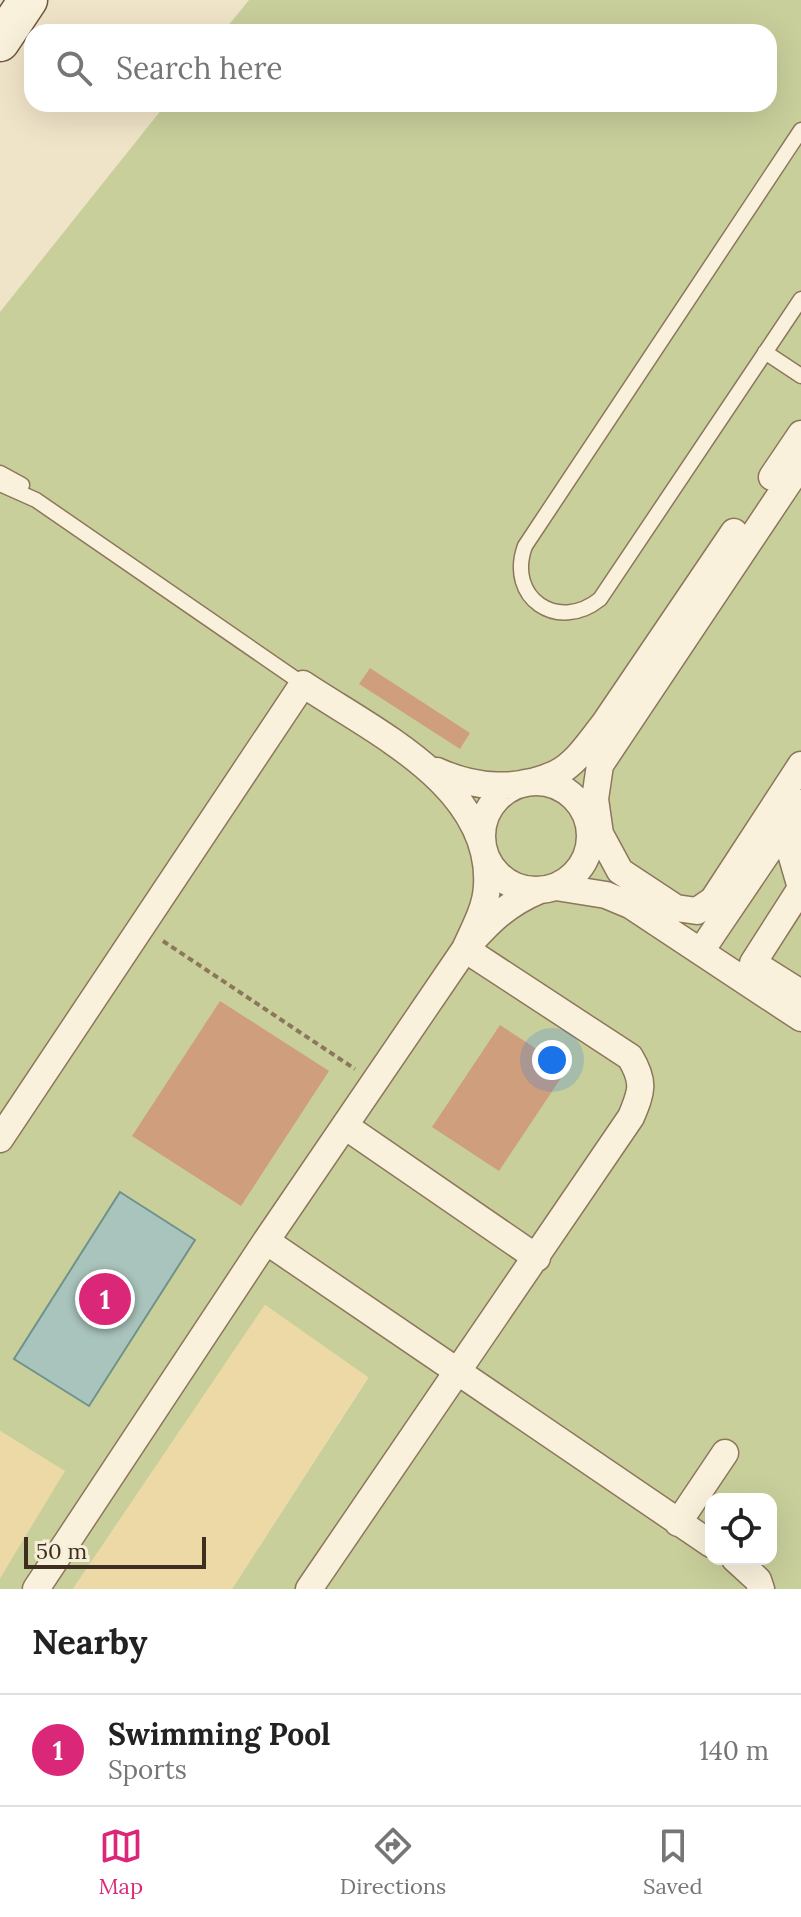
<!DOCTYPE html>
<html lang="en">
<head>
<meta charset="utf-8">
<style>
  :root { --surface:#fff; --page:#f6f6f6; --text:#222; --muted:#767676; --line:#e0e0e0; --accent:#db2777 }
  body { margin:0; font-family:Lora,serif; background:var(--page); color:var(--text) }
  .controls { position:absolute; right:24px; bottom:24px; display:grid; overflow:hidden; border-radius:16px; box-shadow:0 8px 32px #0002 }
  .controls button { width:72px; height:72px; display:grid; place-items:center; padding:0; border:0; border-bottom:2px solid var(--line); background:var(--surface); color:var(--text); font:40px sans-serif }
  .scale { position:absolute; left:24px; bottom:20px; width:182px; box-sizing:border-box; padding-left:8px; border:4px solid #3d2e20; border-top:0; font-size:22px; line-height:28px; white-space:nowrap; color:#3d2e20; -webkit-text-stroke:6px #f7eed8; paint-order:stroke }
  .you { position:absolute; left:552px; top:1060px; width:28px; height:28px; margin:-20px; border:6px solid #fff; border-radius:50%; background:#1a73e8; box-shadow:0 0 0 12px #1a73e833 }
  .badge { display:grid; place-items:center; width:52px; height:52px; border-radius:50%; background:var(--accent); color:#fff; font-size:26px; font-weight:700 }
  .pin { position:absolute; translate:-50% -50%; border:4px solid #fff; box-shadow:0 2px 8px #0006 }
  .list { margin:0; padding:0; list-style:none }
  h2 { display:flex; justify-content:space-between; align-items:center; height:104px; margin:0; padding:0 32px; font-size:34px }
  h2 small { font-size:26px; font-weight:400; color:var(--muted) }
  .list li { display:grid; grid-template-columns:52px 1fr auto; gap:24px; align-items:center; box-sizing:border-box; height:112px; padding:0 32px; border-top:2px solid var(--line) }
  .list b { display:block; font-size:30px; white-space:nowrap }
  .list p { margin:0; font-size:26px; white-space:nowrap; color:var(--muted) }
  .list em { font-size:26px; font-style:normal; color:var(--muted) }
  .icon { flex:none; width:44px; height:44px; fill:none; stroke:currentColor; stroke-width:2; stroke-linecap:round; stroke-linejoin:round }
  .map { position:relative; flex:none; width:801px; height:1589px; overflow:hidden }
  .search { position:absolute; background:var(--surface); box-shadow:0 8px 32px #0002; left:24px; right:24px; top:24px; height:88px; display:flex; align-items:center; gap:20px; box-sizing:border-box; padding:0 28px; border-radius:24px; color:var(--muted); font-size:30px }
  .sheet { height:216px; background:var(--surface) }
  nav { display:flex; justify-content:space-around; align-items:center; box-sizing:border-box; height:112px; border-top:2px solid var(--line); background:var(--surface); font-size:22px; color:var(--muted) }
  nav a { display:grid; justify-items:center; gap:4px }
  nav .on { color:var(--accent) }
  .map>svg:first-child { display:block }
</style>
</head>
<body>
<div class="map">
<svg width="801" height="1589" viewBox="0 0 801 1589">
  <rect width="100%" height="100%" fill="#f0e4c8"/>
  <path fill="#c9cf9b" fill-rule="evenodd" d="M249 0H801V1589H232L368 1378 265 1305 73 1589H0V1578L64 1471 0 1431V312L166 104H769V32H223ZM711 1499H771V1559H711Z"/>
  <path fill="#ecd9a5" d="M265 1305 368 1377 232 1589H73Z
    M0 1431 65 1471 0 1578Z"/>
  <path fill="#a9c4bc" stroke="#6f938a" stroke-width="2" d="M120 1192 195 1240 89 1406 14 1359Z"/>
  <path fill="#cf9f7d" d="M370 668 470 733 460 749 359 684Z
    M220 1001 329 1071 241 1206 132 1136Z
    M500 1025 567 1069 499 1171 432 1127Z"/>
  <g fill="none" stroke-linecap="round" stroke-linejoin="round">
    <g stroke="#8d765c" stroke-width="17">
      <path id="lane" d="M801 130 525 546C506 598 558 633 600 599L801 299
        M765 352 801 376
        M0 473 22 485
        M0 484 36 500 303 684"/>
    </g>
    <g stroke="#8d765c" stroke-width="29">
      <path id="street" d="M801 464 600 765 595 799 600 834 620 871 676 908 697 911 713 900 801 765
        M772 477 801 434
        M437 771C474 788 518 792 557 773 576 764 591 740 604 724L734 532
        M482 836a54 54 0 1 1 108 0a54 54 0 1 1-108 0Z
        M801 833 790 850 801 888
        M556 887 606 895 630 905 801 1018
        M801 888 753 963 801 993
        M701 951 801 803
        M345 1126 537 1258
        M0 1139 303 684C373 731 493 786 487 886 486 908 474 929 465 949
        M266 1241 465 949C489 922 506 904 540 890
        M678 1523 725 1453
        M735 1559 758 1580 761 1589
        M36 1589 266 1241 711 1544
        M309 1589 631 1117C642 1091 645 1082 630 1057L465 949"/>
    </g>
    <g stroke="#6f573f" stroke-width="41">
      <path id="secondary" d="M0 42 28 0"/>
    </g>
    <path stroke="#8d765c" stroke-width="4" stroke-dasharray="6 4" stroke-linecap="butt" d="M163 941 355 1069"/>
    <use href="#lane" stroke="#faf1dc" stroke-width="14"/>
    <use href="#street" stroke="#faf1dc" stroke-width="26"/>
    <use href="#secondary" stroke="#faf1dc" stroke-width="38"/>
  </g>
</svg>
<div class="controls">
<button><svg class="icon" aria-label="locate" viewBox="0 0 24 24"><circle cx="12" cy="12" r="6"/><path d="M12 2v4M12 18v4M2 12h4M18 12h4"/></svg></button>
</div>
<div class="scale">50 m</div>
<div class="you"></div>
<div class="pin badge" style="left:105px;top:1299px">1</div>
<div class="search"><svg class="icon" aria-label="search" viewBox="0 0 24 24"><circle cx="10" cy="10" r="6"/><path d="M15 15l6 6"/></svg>Search here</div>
</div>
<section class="sheet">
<h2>Nearby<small></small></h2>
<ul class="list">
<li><span class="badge">1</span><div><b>Swimming Pool</b><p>Sports</p></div><em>140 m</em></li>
</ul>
</section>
<nav>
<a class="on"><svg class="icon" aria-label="map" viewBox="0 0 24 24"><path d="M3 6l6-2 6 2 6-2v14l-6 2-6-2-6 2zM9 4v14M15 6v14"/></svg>Map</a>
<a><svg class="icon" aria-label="directions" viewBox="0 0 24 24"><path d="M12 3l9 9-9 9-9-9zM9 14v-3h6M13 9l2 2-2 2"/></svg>Directions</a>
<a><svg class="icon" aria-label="saved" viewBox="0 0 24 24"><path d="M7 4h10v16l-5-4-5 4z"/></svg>Saved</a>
</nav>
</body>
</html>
